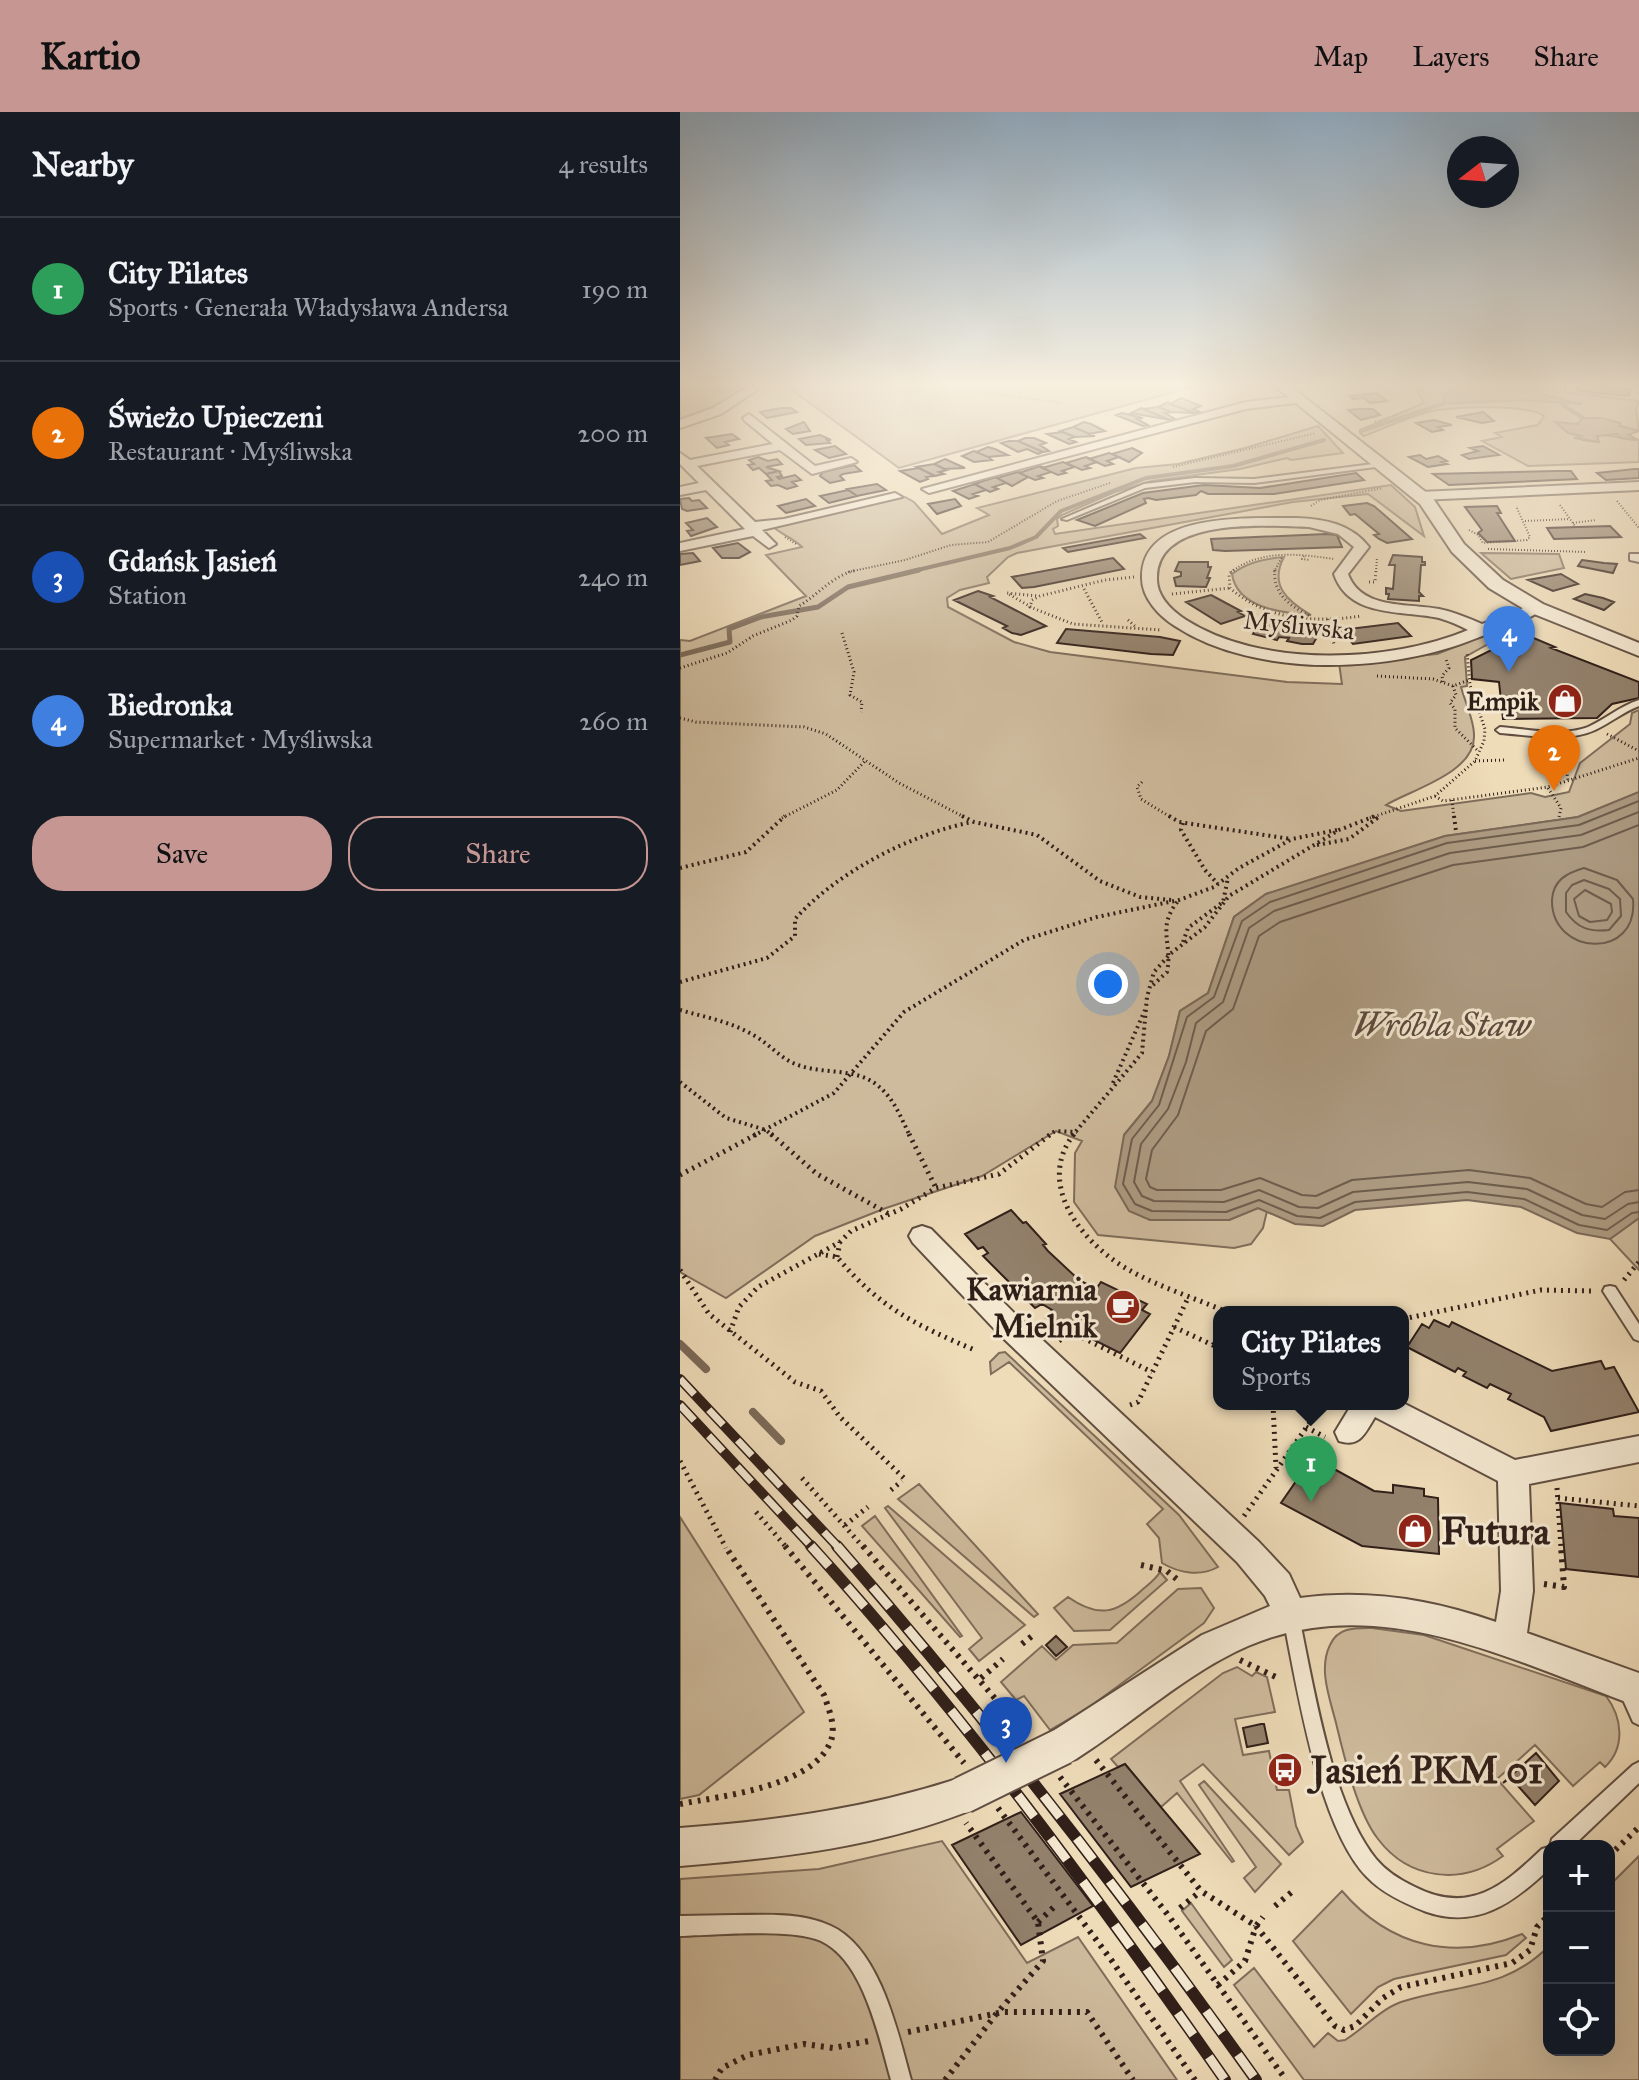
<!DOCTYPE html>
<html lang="en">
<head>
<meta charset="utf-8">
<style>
  :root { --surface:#171b24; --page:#242831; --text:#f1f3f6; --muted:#9ea1a6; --line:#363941; --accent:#c59692 }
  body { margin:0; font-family:"IM FELL Great Primer",serif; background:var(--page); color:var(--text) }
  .controls { position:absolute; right:24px; bottom:24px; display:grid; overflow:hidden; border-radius:16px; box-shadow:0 8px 32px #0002 }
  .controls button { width:72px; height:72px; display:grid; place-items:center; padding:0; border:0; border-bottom:2px solid var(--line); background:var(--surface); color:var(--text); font:40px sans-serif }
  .compass { position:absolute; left:767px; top:24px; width:72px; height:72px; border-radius:50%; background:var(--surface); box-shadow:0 8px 32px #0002; rotate:253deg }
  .you { position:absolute; left:428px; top:872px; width:28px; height:28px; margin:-20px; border:6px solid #fff; border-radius:50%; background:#1a73e8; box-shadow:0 0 0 12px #1a73e833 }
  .badge { display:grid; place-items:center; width:52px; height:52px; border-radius:50%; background:var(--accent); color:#fff; font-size:26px; font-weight:700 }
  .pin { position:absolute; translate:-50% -66px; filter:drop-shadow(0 2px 4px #0008) }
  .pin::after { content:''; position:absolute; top:42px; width:28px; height:24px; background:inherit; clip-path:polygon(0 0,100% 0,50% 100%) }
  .popup { position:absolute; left:533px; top:1194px; width:196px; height:104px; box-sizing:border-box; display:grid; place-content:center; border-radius:16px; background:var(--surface); filter:drop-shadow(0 2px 6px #0005); font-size:26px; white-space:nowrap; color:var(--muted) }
  .popup b { font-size:30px; color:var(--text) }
  .popup::after { content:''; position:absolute; left:50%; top:100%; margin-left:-16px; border:16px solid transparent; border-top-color:var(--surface) }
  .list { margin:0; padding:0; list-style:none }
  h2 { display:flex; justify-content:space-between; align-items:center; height:104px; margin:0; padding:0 32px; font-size:34px }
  h2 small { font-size:26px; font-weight:400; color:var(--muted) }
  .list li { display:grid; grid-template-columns:52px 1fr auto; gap:24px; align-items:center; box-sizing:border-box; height:144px; padding:0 32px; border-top:2px solid var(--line) }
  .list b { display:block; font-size:30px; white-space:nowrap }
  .list p { margin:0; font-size:26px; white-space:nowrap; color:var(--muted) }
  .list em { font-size:26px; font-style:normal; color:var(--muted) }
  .actions { display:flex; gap:16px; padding:24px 32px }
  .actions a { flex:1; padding:18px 0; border:2px solid var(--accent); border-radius:32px; text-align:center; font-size:28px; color:var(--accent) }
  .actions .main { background:var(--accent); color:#111 }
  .icon { flex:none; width:44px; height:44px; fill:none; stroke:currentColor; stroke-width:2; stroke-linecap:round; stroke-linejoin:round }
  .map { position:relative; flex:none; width:959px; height:1968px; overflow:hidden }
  header { display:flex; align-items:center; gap:48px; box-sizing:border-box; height:112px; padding:0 40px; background:var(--accent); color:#111 }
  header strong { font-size:38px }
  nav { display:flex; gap:44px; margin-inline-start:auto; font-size:28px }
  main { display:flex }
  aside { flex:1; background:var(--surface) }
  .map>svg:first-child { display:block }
</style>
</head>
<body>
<header>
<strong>Kartio</strong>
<nav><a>Map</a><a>Layers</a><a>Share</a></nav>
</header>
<main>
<aside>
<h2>Nearby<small>4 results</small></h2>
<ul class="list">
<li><span class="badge" style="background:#2e9e5b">1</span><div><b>City Pilates</b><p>Sports · Generała Władysława Andersa</p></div><em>190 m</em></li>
<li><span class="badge" style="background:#e8710a">2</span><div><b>Świeżo Upieczeni</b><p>Restaurant · Myśliwska</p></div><em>200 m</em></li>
<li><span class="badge" style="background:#1a4fb4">3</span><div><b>Gdańsk Jasień</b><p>Station</p></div><em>240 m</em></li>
<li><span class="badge" style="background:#3f7fe0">4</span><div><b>Biedronka</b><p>Supermarket · Myśliwska</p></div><em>260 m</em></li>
</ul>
<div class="actions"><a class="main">Save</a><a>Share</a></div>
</aside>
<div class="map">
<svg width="959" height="1968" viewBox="0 0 959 1968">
  <rect width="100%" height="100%" fill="#eedbb8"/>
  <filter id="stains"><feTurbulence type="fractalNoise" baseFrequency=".0025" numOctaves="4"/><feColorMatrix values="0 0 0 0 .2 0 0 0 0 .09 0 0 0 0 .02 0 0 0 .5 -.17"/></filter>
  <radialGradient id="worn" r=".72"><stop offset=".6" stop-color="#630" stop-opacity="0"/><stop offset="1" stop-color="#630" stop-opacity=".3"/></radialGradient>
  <path fill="#cebb9d" stroke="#7f6d5b" stroke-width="2" d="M0 270H77L36 295 0 310Z
    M101 270H507L512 275 219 356Z
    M750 270H805L766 281 769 292 844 288 902 292 867 284 845 270H889L886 271 885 280 959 289 956 297 959 319 914 306H903L897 312H879L893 322 903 324 902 328 918 330V323C934 322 944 328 959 328V350L848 354 802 329 822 325 815 321 858 313 864 304C848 292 768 294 748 300 726 306 705 316 684 324L680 321V318L744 291 734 274Z
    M638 314 663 341 611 348 607 346 560 357 472 369 435 380 382 403 377 407 378 414 373 417 375 422 711 373 735 395 744 424 688 382 613 390 337 441 328 445 307 465 309 471 280 478 267 486 268 495 334 530 370 540 607 570 662 572 659 551 757 542 818 518H833L785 545 787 574 781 575C785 590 794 608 794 623 796 661 730 678 706 693L721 699 851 681 865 685 889 680 900 651 950 612 952 601 959 598V680L898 705 765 724 586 782 554 805 528 881 500 899 489 944 472 989 444 1023 470 1108H549L578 1096 587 1099 583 1116 571 1132 554 1136 418 1123 394 1090 395 1041 402 1029 376 1019 302 1064 206 1096 135 1124 46 1186 0 1160V528L10 529 126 484 86 443 122 435C112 425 102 423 92 414L225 385 234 390 262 422 309 403 297 396 456 356 498 352 565 336Z
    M801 441 879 442 884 456 831 467Z
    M604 445C589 473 607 489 631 503 602 501 557 496 552 462 568 450 584 447 604 445Z
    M959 1106V1158L930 1127Z
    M325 1240 499 1403 538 1455C520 1465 499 1461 482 1451L479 1426 467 1412 483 1397 329 1250 311 1262 310 1250 319 1241Z
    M239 1372 358 1502 354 1505 218 1387Z
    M208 1394 345 1513 299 1549 289 1537 302 1526 205 1396Z
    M195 1404 282 1524 280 1525 182 1414Z
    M0 1405 124 1600 19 1683 0 1687Z
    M480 1460 487 1468 430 1518 394 1519 374 1496 388 1485C418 1506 436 1502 462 1478 469 1472 476 1467 480 1460Z
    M521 1476 534 1496 524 1511 408 1596 370 1618 344 1584 336 1588 321 1570 362 1534 376 1548 393 1533 437 1531 498 1477Z
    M692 1516 744 1523 926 1584C942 1605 946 1635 925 1655L920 1650 893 1674 855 1633 817 1667 854 1709 817 1737 823 1744C782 1774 729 1768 698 1727 677 1700 664 1644 656 1611 650 1587 638 1557 650 1533 658 1515 675 1516 692 1516Z
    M557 1555 572 1564 576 1560 587 1565 595 1600 555 1607 563 1643 589 1639 597 1678H609L616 1714 623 1730 609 1743 523 1652 500 1669 554 1749 552 1750 497 1681 481 1695 445 1652 438 1655 431 1647 543 1561Z
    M524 1669 601 1752 575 1780 564 1766 576 1755 519 1673Z
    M262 1729 347 1851 398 1825 497 1968H0V1767L139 1757Z
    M959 1744V1968H624L554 1873 574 1856 634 1935 648 1921 658 1929 665 1928C683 1917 701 1897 721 1890 778 1871 823 1880 869 1834V1938H929V1774Z
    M662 1779C710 1835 774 1850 842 1822L846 1826 826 1843 714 1867 698 1875 671 1902 613 1829Z
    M511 1791 552 1848 544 1855 502 1799Z"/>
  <path fill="#ad9b82" stroke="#7b6958" stroke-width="2" d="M805 270H845L867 284 902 292 844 288 765 291 763 285 766 281Z
    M903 306H922L940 311 939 314 959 319 948 323 959 328 941 326 937 322 917 324 919 330 894 326 903 324 888 321 875 310 898 312Z
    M959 680V1106L930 1127 897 1121 841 1095 787 1088 675 1098 643 1114 615 1112 578 1096 549 1108H470L449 1099 435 1075 444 1023 472 989 489 944 500 899 528 881 554 805 586 782 765 724 898 705Z"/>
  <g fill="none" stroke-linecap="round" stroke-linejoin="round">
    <path stroke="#6e5d4e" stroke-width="2" d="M959 689 899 713 767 731 590 790 562 809 534 885 507 905 479 993 452 1027 443 1072 455 1092 472 1099 546 1100 579 1088 617 1104 640 1106 675 1090 787 1080 844 1087 899 1113 927 1118 952 1101 959 1100
      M959 700 901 723 770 741 594 799 569 816 543 890 516 911 506 950 488 997 461 1032 454 1070 462 1084 474 1089 544 1090 579 1078 619 1095 638 1096 673 1080 788 1070 847 1077 902 1103 925 1107 948 1092 959 1090
      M959 713 903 735 773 753 600 810 579 824 553 897 526 919 498 1003 472 1038 466 1067 470 1075 477 1078H541L580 1066 622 1083 636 1084 672 1068 789 1058 850 1066 906 1092 922 1095 945 1080 959 1078
      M904 756 937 768 953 787C959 849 871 844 872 788 873 768 887 761 904 756Z
      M904 768 929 777 940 787 941 804 929 818C910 820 898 817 886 800V781L892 773Z
      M905 778 931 792 932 800 927 808 910 810 899 804 894 787Z"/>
    <path stroke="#7b6958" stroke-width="4" d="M883 293 903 306
      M681 319 765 291
      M229 460 330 436 356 425 381 399 466 366 553 354 644 328"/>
    <path stroke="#7b6958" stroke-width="5" d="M0 543 50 530 49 517 81 505 138 495 168 475 239 458"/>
    <path stroke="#7b6958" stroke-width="8" d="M0 1232 26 1257
      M73 1300 101 1329"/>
  </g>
  <path fill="#93816c" stroke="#301f19" stroke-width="2" d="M900 272 929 275 951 278 948 284 917 281 897 278Z
    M697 281 707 289 690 291 684 286 673 287 669 284Z
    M501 286 521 294 513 297 520 300 515 301 490 292Z
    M488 290 490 292 515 301 491 300 478 295Z
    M478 295 491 300 485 301 495 307 490 308 463 297Z
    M101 296H111L117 300 87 306 80 300Z
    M461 296 475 302 490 308 451 301Z
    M678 297H693L700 303 681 308 668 298Z
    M803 300 814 309 802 311 776 305Z
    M442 301 463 306 457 307 468 313 463 314 436 303Z
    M754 308 772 313 758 315 763 318 752 320 736 311Z
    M124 310 130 319 113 322 106 317Z
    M404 310 411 312 425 319 409 322 393 315Z
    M393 315 405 320 415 324 395 325 380 319Z
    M383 320 395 325 389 327 396 330 389 332 367 322Z
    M52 322 59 327 45 330 49 333 37 336 26 326Z
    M140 323 151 328H147L150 331 126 333 119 327Z
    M345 326H354L366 331 360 333 369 339 363 340 338 329Z
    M329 329H338L363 340 358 342 347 337 338 340 321 331Z
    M155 334 166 342 149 346 135 338Z
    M803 334 819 343 789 347 782 343 798 339 790 336Z
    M308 335 315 337 328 343 308 345 296 340Z
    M452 336 462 341 449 350 432 342Z
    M294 339 308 345 312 348 294 350 282 344Z
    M429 341 439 345 427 349 433 352 425 354 409 347Z
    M740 343 746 347 758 344 767 349 762 350 767 352 748 355 729 345Z
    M78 345 88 349 97 347 102 352 86 355 99 359 86 362 79 356 73 358 68 353 74 352 69 348Z
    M406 345 417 350 405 354 410 356 402 358 386 351Z
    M265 347 276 352 285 356 264 357 254 352Z
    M383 350 394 355 382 359 386 361 378 363 362 356Z
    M254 352 267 358 259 360 264 362 255 364 236 355Z
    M174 353 181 359 163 362 160 364 164 368 150 371 140 364 143 360Z
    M360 354 371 360 358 364 363 366 355 368 339 361Z
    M239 356 255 364 246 365 248 367 240 370 220 359Z
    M955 357H959V366L926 368 917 361Z
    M99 359 102 364 97 365 99 367 115 363 121 368 112 370 117 374 107 377 98 373 91 374 86 369 92 368 86 362Z
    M875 359H891L897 367 769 373 753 362Z
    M338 360 348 365 332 374 317 366Z
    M676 361 684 368 594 382H528L521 379 516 383 476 388 468 386 464 387 466 391 415 414 397 408 463 381 524 373 580 376Z
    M316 365 326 371 313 375 318 377 310 380 294 372Z
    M197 372 206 378 177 384 167 377Z
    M295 372 306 378 293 382 298 384 289 387 273 379Z
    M168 378 177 384 149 391 140 384Z
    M9 386 12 389 19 388 27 396 7 399 2 397 0 387Z
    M126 387 135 394 106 401 98 394Z
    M275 387 281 394 257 402 248 392Z
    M687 391 694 394 732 427 707 431 699 427 694 423 699 422 675 402 670 403 663 394Z
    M817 394 821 401H817L835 429 807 430 798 421 802 418 785 395Z
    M27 406 37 415 11 424 7 419 13 418 6 411Z
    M930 414 941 425 874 427 867 416Z
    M460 422 465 426 388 440 383 436Z
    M646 422 657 423 662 435 545 439 533 438 531 427Z
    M58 431 70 440 59 446H42L33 436Z
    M13 441 20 449 0 453V442Z
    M713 443 742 445V450H745V453H741L739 480 743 484H739V489L708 487 709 482H706V476L713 477 715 453H709Z
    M433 446 444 457 354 475 342 476 332 465Z
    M902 448 924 451 937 452 933 461 898 454Z
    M499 450H528V455H531L527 466H530L526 475 496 474 494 466 501 464V460L495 459Z
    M881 462 898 472 873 479 848 468Z
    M298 479 313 484 310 485 366 514 341 523 332 521 323 516 327 514 274 488Z
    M905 482 923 486 934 490 924 498 894 487Z
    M531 483 561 499 558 500 565 504 541 512 506 490Z
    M582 509 603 511 641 518 633 532H622L607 529 609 526 599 525 597 528 573 522Z
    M718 511 731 524 673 532 661 518Z
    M386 517 480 525 500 529 493 543 471 542 377 531Z
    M844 522 875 535 871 536 959 570V586L932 592 917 606 823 607 819 570 792 567 791 548Z
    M331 1098 343 1111 346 1110 366 1132 363 1133 368 1139 399 1168 416 1177 421 1170 467 1192 462 1198 470 1202 440 1241 396 1219 399 1216 389 1211 384 1215 366 1206 372 1198 362 1192 355 1196 303 1144 308 1141 303 1135 298 1137 285 1122Z
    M754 1208 769 1215 772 1210 872 1259 921 1249 925 1257 934 1255 959 1300 871 1319 864 1305 828 1287 831 1282 810 1272 807 1276 783 1264 786 1260 778 1256 775 1260 727 1235 742 1212 749 1216Z
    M630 1349 643 1356 645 1352 694 1379 713 1381V1373L744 1377V1384L758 1386 759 1442 682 1434 601 1391Z
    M880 1391 933 1397 934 1404 959 1406V1465L886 1457Z
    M376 1524 387 1535 376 1544 366 1533Z
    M581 1612H584L588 1631 567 1635 563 1616Z
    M856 1641 879 1669 855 1693 831 1666 823 1671Z
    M445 1652 520 1742 451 1775 380 1682Z
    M341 1700 413 1794 341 1833 272 1733Z"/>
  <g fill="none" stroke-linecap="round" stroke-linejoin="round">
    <g stroke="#604e41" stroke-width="4">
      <path id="service" d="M701 351 703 352V354L574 371 515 370 465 376 387 408 382 407 464 372 515 366 574 367Z
        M959 588V594C943 600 930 611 915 618 886 631 850 623 820 621L816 618 820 615C847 617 882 625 908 615 926 607 940 594 959 588Z
        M930 1174 935 1175 959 1212V1229L954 1227 923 1179 925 1175Z
        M611 1497 617 1499 619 1505C634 1575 651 1691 696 1747 706 1759 720 1768 735 1775 790 1803 823 1774 862 1737L869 1735V1757C832 1792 796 1818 744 1799 724 1791 702 1781 687 1765 638 1715 617 1574 603 1505L605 1499Z
        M949 1573 955 1575 959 1584V1613L953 1610 940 1581 943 1575Z
        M959 1650V1671L893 1734H870L872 1727 953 1653Z
        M54 1803C86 1803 122 1800 151 1814 200 1836 218 1921 231 1968H211C199 1926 184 1849 141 1829 112 1816 34 1823 0 1824V1804Z"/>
    </g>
    <g stroke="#604e41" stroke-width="4">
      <path id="minor" d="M76 270H89L41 302 0 316V308L33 296Z
        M950 270H959V273L952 272Z
        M620 284 624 286V290L566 297 249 381 242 377 566 290Z
        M69 302 135 354 171 346 177 350 132 362 100 338 17 354 75 410 104 407 215 381 222 385 82 418 96 432 89 436 73 424 0 439V431L65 417 26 378 0 383V375L19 371 0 352V341L10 348 93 332 65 309 63 306Z
        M959 370V378L740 388 733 384 740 380Z
        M616 406C645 407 671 412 689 435L668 462C681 498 728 491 759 497 774 500 788 506 802 512L851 493 856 491 864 496C851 508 815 519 797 526 712 561 576 567 495 514 479 504 462 486 462 466 461 398 573 407 616 406ZM629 415 658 422 674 435 654 462C669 506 721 498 759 506 769 509 779 513 788 518 709 551 581 556 506 508 491 498 476 484 477 465 478 404 588 414 629 415Z
        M950 442H959V450L950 448Z
        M242 1114 251 1117 340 1207 579 1430 609 1462 620 1486C687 1477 751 1487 816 1510L821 1479 818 1369 695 1305C685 1321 680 1336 659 1329L655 1320 672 1292 723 1291 835 1348 959 1324V1350L849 1372 853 1479 847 1521 959 1561V1595C836 1550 699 1477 568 1534 506 1561 453 1611 396 1647L383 1652 370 1647 365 1634 370 1621 522 1523 590 1494 585 1484 557 1450 320 1223 233 1131 229 1124 233 1117Z
        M283 1665 296 1670 301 1683 296 1696C202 1735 101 1746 0 1754V1716C97 1709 190 1696 283 1665Z"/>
    </g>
    <g stroke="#604e41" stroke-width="4">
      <path id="tertiary" d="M590 270H605L752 385 784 432 823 468 863 492 959 531V544L849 500 809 476 772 440 740 392Z"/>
    </g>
    <path stroke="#301f19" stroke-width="2" stroke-dasharray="1 2" stroke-linecap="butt" d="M222 270 383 291
      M918 271 941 273
      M695 310 728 299
      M493 355 636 321
      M937 389 959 416
      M880 393 895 414
      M631 394 640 388 703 376
      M845 409 890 407
      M893 411 916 408
      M789 418 798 423 803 431 847 428 850 425 836 394
      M105 425 116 432
      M808 437 907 440
      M624 444 622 447 630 448
      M168 460 225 448 271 433 308 430 377 389 430 371
      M551 460C581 437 619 442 654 447
      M594 460 602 445
      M696 460 697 445"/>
    <path stroke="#301f19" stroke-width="3" stroke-dasharray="1 3" stroke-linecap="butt" d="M554 458 549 462 550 476C586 508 635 511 681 504
      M595 458C592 481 611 495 630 504
      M454 465 425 468 360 484 352 488 350 495 393 512 481 518
      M689 470H695L696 458
      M404 477 423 512
      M492 482 550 476
      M351 495 327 481 358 484
      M648 507 654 532
      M448 508 456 515
      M162 521 174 560 170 583 182 590 181 600
      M848 522 854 519
      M0 556 47 541 73 524 112 508 117 504 119 494C139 482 153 463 177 458
      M697 564 753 567 773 574 789 568
      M763 570 762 564 769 556 766 547
      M773 574 776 583 770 591 775 597V616L797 638
      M0 606 16 610 124 615 146 622 219 671 286 706
      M927 622 959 639
      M883 635 888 668
      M795 649 825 648
      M462 670 457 675 461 687 492 706
      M868 676 881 696 879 705
      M755 684 763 689 868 675 959 646
      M772 688 774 706
      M102 706 157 678 186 648
      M690 706 755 684 795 649 804 629 805 617 790 573 787 540
      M697 706 700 704"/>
    <path stroke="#301f19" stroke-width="4" stroke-dasharray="2 4" stroke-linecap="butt" d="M282 704 294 710 357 723 420 769 460 785 491 788
      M489 704 499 710 611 727
      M774 704 776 719
      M503 711 501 718 525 758 538 772
      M637 733 669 727 700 704
      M0 756 66 740 105 704
      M503 830 508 816 543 790 548 766
      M0 870 87 846 115 824V807C157 760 231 722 292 710
      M473 873 487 860C493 831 476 816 498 789
      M0 898C25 905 52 910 75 924 92 934 101 948 121 954 145 962 176 956 197 973 214 986 221 1006 230 1024
      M0 970 46 1006 86 1018 93 1024
      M433 971 465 898
      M73 1024 154 981 224 900 344 828 417 805 499 788 534 775 559 756 612 727 657 718
      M368 1024 375 1019 397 1020
      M392 1024 462 941 467 885 474 860 490 842 525 815 549 784 659 718 695 704"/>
    <path stroke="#301f19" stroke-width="5" stroke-dasharray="2 5" stroke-linecap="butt" d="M91 1022 137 1062 209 1102
      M229 1022 256 1076
      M394 1022C354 1073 404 1133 449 1158 479 1175 515 1186 547 1200
      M0 1063 77 1022
      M139 1142 157 1145C201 1197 236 1213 297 1239
      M157 1145 160 1130
      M0 1158 29 1202 115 1270 141 1279 160 1305 225 1367
      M944 1168 959 1150
      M723 1207 861 1178 913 1179
      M494 1215 539 1236
      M50 1220 59 1195 78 1175 160 1130 171 1119 221 1097 256 1076 319 1062 371 1022
      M379 1229 391 1220 472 1260
      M533 1233 539 1225
      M593 1292 596 1356
      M450 1293 458 1290 509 1184
      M626 1315 645 1325
      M0 1349 46 1436
      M122 1366 184 1436
      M877 1376 881 1436
      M211 1378 222 1369
      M878 1386 959 1394
      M76 1400 107 1436
      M564 1404 643 1292
      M165 1413 188 1395"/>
    <path stroke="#301f19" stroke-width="6" stroke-dasharray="3 6" stroke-linecap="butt" d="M105 1434 284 1651
      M183 1434 345 1621
      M461 1453 487 1459 499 1469
      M864 1472 884 1475 881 1434
      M342 1532 352 1524
      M560 1548 598 1566
      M301 1566 323 1547
      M416 1648 521 1779 576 1814 583 1805
      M380 1665 488 1803 606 1968
      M0 1692C42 1684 131 1675 150 1631 157 1616 149 1598 144 1583L45 1434
      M318 1696 432 1849 515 1968
      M929 1744 959 1715
      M595 1794 613 1779
      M500 1796 521 1779
      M358 1810 375 1794
      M576 1814 655 1914 664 1918 675 1914 703 1886 721 1875 832 1851 850 1838 857 1815 869 1803
      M538 1873 565 1849 576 1814
      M228 1920 323 1900H407L453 1968
      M35 1968 42 1956 68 1943 124 1932 153 1936 189 1929
      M265 1968 317 1901 363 1849 358 1810 286 1711"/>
    <use href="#service" fill="#f4e8d1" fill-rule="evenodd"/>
    <use href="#minor" fill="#f4e8d1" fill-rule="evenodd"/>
    <use href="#tertiary" fill="#f4e8d1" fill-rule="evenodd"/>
    <g stroke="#301f19" stroke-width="10">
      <path id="rail-far1" d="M0 1267 159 1436
        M0 1293 133 1436"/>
    </g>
    <g stroke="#301f19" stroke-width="12">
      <path id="rail" d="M131 1434C282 1601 416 1783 545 1968
        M157 1434C306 1605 444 1783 576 1968"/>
    </g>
    <use href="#rail-far1" stroke="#f4e8d1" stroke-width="7" stroke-dasharray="21" stroke-linecap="butt"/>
    <use href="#rail" stroke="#f4e8d1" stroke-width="9" stroke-dasharray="27" stroke-linecap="butt"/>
    <g stroke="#604e41" stroke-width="40" stroke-linecap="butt">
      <path id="minor-bridge" d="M283 1683 383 1634"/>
    </g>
    <use href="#minor-bridge" stroke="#f4e8d1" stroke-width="36"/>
  </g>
  <linearGradient id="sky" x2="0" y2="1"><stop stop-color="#90aabf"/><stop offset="0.5" stop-color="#f7efdf"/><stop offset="1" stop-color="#f7efdf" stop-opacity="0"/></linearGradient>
  <rect width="959" height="545" fill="url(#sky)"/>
  <defs>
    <g id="shop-disc" transform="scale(1.8)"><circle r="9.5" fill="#8f2418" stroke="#f4e8d1"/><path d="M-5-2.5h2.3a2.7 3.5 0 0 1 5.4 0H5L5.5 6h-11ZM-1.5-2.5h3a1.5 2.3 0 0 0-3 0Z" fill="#fff"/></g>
    <g id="cafe-disc" transform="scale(1.8)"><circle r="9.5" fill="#8f2418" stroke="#f4e8d1"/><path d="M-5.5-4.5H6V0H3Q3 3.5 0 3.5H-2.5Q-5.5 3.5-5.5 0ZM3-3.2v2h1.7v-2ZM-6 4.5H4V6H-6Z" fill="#fff"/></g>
    <g id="bus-disc" transform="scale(1.8)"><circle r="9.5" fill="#8f2418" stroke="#f4e8d1"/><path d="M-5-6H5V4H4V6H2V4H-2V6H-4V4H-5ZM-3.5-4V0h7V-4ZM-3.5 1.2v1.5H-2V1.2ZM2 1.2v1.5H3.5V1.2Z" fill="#fff"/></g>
  </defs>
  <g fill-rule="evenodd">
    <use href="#shop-disc" x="885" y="589"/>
    <use href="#cafe-disc" x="443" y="1195"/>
    <use href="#shop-disc" x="735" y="1419"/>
    <use href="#bus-disc" x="605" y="1658"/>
  </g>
  <g text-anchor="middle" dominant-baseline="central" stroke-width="6" stroke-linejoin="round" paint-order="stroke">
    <g font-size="26" fill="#301f19" stroke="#f4e8d1">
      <text transform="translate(619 513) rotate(6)">Myśliwska</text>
    </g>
    <g font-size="26" font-weight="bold" fill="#301f19" stroke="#f4e8d1" text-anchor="end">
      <text x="859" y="589">Empik</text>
    </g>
    <g font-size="32" font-weight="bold" fill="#301f19" stroke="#f4e8d1" text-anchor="end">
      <text x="417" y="1177">Kawiarnia<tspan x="417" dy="37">Mielnik</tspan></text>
    </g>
    <g font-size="34" font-style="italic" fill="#5c4a3e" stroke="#f4e8d1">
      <text x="762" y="912">Wróbla Staw</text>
    </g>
    <g font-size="38" font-weight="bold" fill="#301f19" stroke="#f4e8d1" text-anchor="start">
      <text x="761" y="1419">Futura</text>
      <text x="631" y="1658">Jasień PKM 01</text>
    </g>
  </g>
  <rect width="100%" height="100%" filter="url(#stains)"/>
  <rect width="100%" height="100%" fill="url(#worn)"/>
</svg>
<div class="controls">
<button>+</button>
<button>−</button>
<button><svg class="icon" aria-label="locate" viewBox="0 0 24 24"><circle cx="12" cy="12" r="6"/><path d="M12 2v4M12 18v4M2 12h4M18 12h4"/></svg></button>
</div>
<svg class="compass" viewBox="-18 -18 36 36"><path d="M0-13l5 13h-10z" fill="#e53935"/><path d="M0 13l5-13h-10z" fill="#9ea1a6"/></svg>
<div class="you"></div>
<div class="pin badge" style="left:631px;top:1390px;background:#2e9e5b">1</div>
<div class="popup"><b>City Pilates</b>Sports</div>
<div class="pin badge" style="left:874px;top:679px;background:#e8710a">2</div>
<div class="pin badge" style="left:326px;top:1651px;background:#1a4fb4">3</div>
<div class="pin badge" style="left:829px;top:560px;background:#3f7fe0">4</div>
</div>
</main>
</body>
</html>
